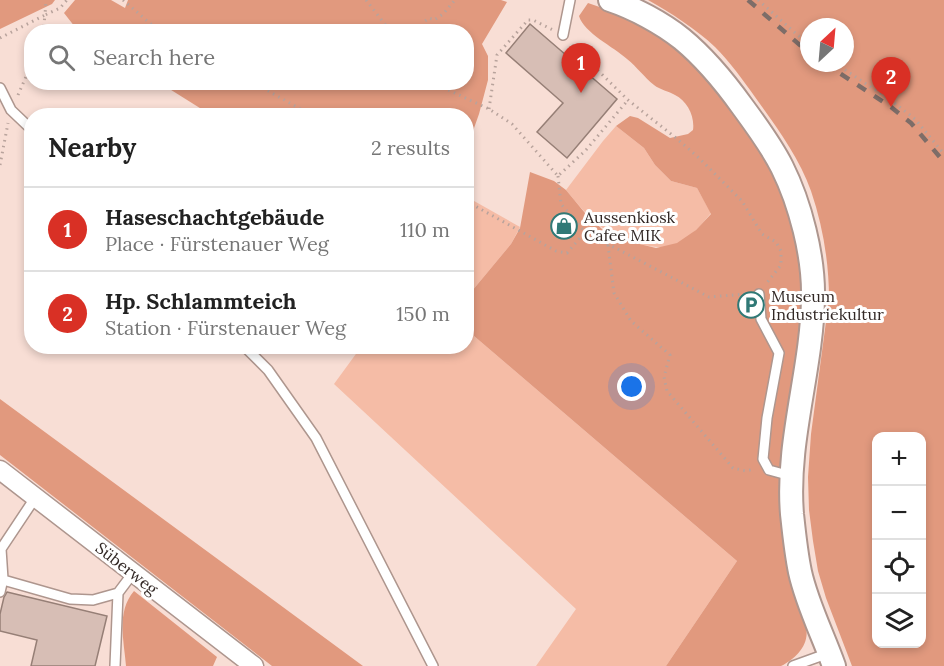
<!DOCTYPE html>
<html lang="en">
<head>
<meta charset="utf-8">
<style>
  :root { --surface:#fff; --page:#f6f6f6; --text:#222; --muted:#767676; --line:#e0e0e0; --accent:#d93025 }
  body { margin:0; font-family:Lora,serif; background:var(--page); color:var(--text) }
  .controls { position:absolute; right:18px; bottom:18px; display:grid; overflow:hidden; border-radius:12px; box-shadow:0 3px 9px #0003 }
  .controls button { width:54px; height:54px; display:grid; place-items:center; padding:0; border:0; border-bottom:2px solid var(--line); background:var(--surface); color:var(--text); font:30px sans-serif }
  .compass { position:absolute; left:800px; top:18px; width:54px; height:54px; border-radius:50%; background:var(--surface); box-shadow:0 3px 9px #0003; rotate:26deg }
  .you { position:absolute; left:632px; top:387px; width:21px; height:21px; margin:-15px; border:4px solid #fff; border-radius:50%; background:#1a73e8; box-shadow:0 0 0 9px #1a73e833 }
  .badge { display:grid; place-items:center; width:39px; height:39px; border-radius:50%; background:var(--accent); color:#fff; font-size:20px; font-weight:700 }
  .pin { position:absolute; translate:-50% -50px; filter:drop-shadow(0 2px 3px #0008) }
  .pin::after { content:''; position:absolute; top:32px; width:21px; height:18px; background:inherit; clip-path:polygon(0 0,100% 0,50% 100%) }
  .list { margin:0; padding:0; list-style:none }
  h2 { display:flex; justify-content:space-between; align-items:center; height:78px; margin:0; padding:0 24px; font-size:26px }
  h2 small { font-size:20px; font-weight:400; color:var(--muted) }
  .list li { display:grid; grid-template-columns:39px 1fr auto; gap:18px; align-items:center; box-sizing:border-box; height:84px; padding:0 24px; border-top:2px solid var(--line) }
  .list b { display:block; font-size:22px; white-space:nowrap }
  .list p { margin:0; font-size:20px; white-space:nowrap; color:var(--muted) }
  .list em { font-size:20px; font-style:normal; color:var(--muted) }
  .icon { flex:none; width:33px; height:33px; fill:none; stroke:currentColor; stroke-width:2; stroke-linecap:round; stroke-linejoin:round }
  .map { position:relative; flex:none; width:944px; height:666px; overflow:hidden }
  .search { position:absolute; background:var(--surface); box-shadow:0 3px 9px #0003; left:24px; top:24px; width:450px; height:66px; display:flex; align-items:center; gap:15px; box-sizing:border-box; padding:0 21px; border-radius:24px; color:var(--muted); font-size:22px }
  .panel { position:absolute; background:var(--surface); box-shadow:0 3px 9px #0003; left:24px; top:108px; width:450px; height:246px; border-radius:24px }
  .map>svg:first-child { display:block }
</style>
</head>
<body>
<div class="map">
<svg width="944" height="666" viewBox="0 0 944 666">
  <rect width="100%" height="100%" fill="#f8ded5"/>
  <path fill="#f5bca6" d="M616 126 644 148 655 165 671 181 697 188 711 213C701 225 691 238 676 244 663 249 653 247 640 244 603 235 589 218 566 190L603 141Z
    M467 197 520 227 511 244 467 297Z
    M467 330 737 561 666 666H536L576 609 334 384 361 347 466 346Z"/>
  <path fill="#e1997e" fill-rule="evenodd" d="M0 0H55L52 4 0 29Z
    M75 0H111L125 8 128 0H501L507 2 482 44 488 56V80L479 114 468 145 471 161 467 165 466 116 211 115 160 83 466 82V32L82 31 75 27 64 13Z
    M648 0H944V666H852L826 598 818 571 813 541 809 510 808 477 811 434 829 299C829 263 823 226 811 191 799 157 776 126 755 97 743 80 730 62 715 47 696 29 671 13 648 0ZM809 27H845V63H809ZM922 436V644H876V436Z
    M588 3 614 12 662 36 698 65 756 140 786 198 803 278 800 608C802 614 805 621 806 627 810 645 795 659 781 666H666L737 561 467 330V297L511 244 520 228 530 172 554 181 566 190 585 213 603 230 623 240 656 248 677 243 696 230 711 214 697 188 671 181 655 165 644 148 616 126 630 116 638 118 670 138 688 134 693 130C695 116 687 101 675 95 669 91 660 90 654 85 644 77 637 67 627 59 614 47 584 33 579 16Z
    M0 399 363 666H272L0 455Z
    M134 591 217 657 213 666H126C124 641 116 612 134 591Z"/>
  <path fill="#d7beb5" stroke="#967f76" stroke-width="1.5" d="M530 24 617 99 567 158 537 132 563 103 506 53Z
    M563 216 575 226 565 237 554 226Z
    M7 592 107 616 95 666H31L37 640 0 631V614L4 597Z"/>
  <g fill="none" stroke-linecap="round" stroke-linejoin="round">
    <g stroke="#ae968e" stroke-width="12">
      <path id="service" d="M563 35 570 0
        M0 88 11 110 32 130
        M759 294 761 319 779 353 767 418 763 459 769 470 791 476
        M244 346 268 370 316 438 433 666
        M0 579 70 599 93 600 118 593
        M0 592 3 579 1 549 35 498
        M115 666 118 593 133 573
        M793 666 829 653"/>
    </g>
    <g stroke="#ae968e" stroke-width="21">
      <path id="minor" d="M0 470 254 666"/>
    </g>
    <g stroke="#ae968e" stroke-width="26">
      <path id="tertiary" d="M610 0C634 8 662 23 682 39 705 58 724 81 742 106 756 125 771 145 782 167 800 203 814 256 813 298 812 370 786 441 792 514 794 533 796 553 800 572 807 604 823 635 834 666"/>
    </g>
    <path stroke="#b8a39c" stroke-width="3" stroke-dasharray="1.5 4.5" stroke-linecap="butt" d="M123 0 152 25 162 32
      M366 0 391 32
      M758 0 809 45
      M43 32 45 15 60 8 67 0
      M427 32 424 25 425 21 429 18 434 20 443 14 455 0
      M0 38 45 15 46 0
      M572 45 628 100 676 138 699 158 742 201 762 234 776 242 781 251V265L766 284
      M835 63 893 102 915 119 944 154
      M252 82 313 116
      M440 82 444 88 489 109 512 124 558 176 586 150 628 100
      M18 95 32 63
      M489 109 497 55 528 20H533L553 30
      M0 165 8 123
      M558 176 561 204 585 232 709 297 746 294
      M466 201 556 251 567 253 585 232
      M608 245 614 293 631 321 670 355 664 377 667 391 733 468 746 471 754 469"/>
    <use href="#service" stroke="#fff" stroke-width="9"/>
    <use href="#minor" stroke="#fff" stroke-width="18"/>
    <use href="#tertiary" stroke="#fff" stroke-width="22"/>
    <path stroke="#7d6d68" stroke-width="4.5" stroke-dasharray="10 10" stroke-linecap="butt" d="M748 0 809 53
      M824 63 891 107 911 123 944 162"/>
  </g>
  <defs>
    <g id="shop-ring" transform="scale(1.35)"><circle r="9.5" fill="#fff" stroke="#307976" stroke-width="1.5"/><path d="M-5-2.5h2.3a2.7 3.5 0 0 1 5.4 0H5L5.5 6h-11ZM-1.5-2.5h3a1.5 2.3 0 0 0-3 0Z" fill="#307976"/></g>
    <g id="parking-ring" transform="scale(1.35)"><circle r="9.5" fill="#fff" stroke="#307976" stroke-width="1.5"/><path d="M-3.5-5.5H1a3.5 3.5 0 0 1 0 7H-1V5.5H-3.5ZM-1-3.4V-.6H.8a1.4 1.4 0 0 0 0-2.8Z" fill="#307976"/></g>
  </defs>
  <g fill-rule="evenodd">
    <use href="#shop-ring" x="564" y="226"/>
    <use href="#parking-ring" x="751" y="305"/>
  </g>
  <g text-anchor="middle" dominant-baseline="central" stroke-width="6" stroke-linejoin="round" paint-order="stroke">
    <g font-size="16" fill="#322825" stroke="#fff" text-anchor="start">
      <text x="584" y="217">Aussenkiosk<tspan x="584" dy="18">Cafee MIK</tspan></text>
      <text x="771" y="296">Museum<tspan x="771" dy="18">Industriekultur</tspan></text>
    </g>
    <g font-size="16" fill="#322825" stroke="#fff">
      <text transform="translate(127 568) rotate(38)">Süberweg</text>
    </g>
  </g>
</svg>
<div class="controls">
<button>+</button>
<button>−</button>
<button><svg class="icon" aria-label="locate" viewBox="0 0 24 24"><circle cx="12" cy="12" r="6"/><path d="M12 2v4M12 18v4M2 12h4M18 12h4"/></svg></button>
<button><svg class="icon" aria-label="layers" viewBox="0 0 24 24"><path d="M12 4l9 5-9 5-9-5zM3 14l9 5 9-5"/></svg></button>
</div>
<svg class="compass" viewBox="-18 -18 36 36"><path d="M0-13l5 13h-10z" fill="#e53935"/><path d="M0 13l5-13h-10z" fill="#767676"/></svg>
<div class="you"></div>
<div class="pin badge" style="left:581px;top:93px">1</div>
<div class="pin badge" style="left:891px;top:107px">2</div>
<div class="search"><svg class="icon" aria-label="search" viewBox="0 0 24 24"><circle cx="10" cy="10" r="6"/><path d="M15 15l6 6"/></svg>Search here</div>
<section class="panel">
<h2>Nearby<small>2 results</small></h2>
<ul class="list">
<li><span class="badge">1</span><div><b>Haseschachtgebäude</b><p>Place · Fürstenauer Weg</p></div><em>110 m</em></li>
<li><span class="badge">2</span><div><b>Hp. Schlammteich</b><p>Station · Fürstenauer Weg</p></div><em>150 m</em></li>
</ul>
</section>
</div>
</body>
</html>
